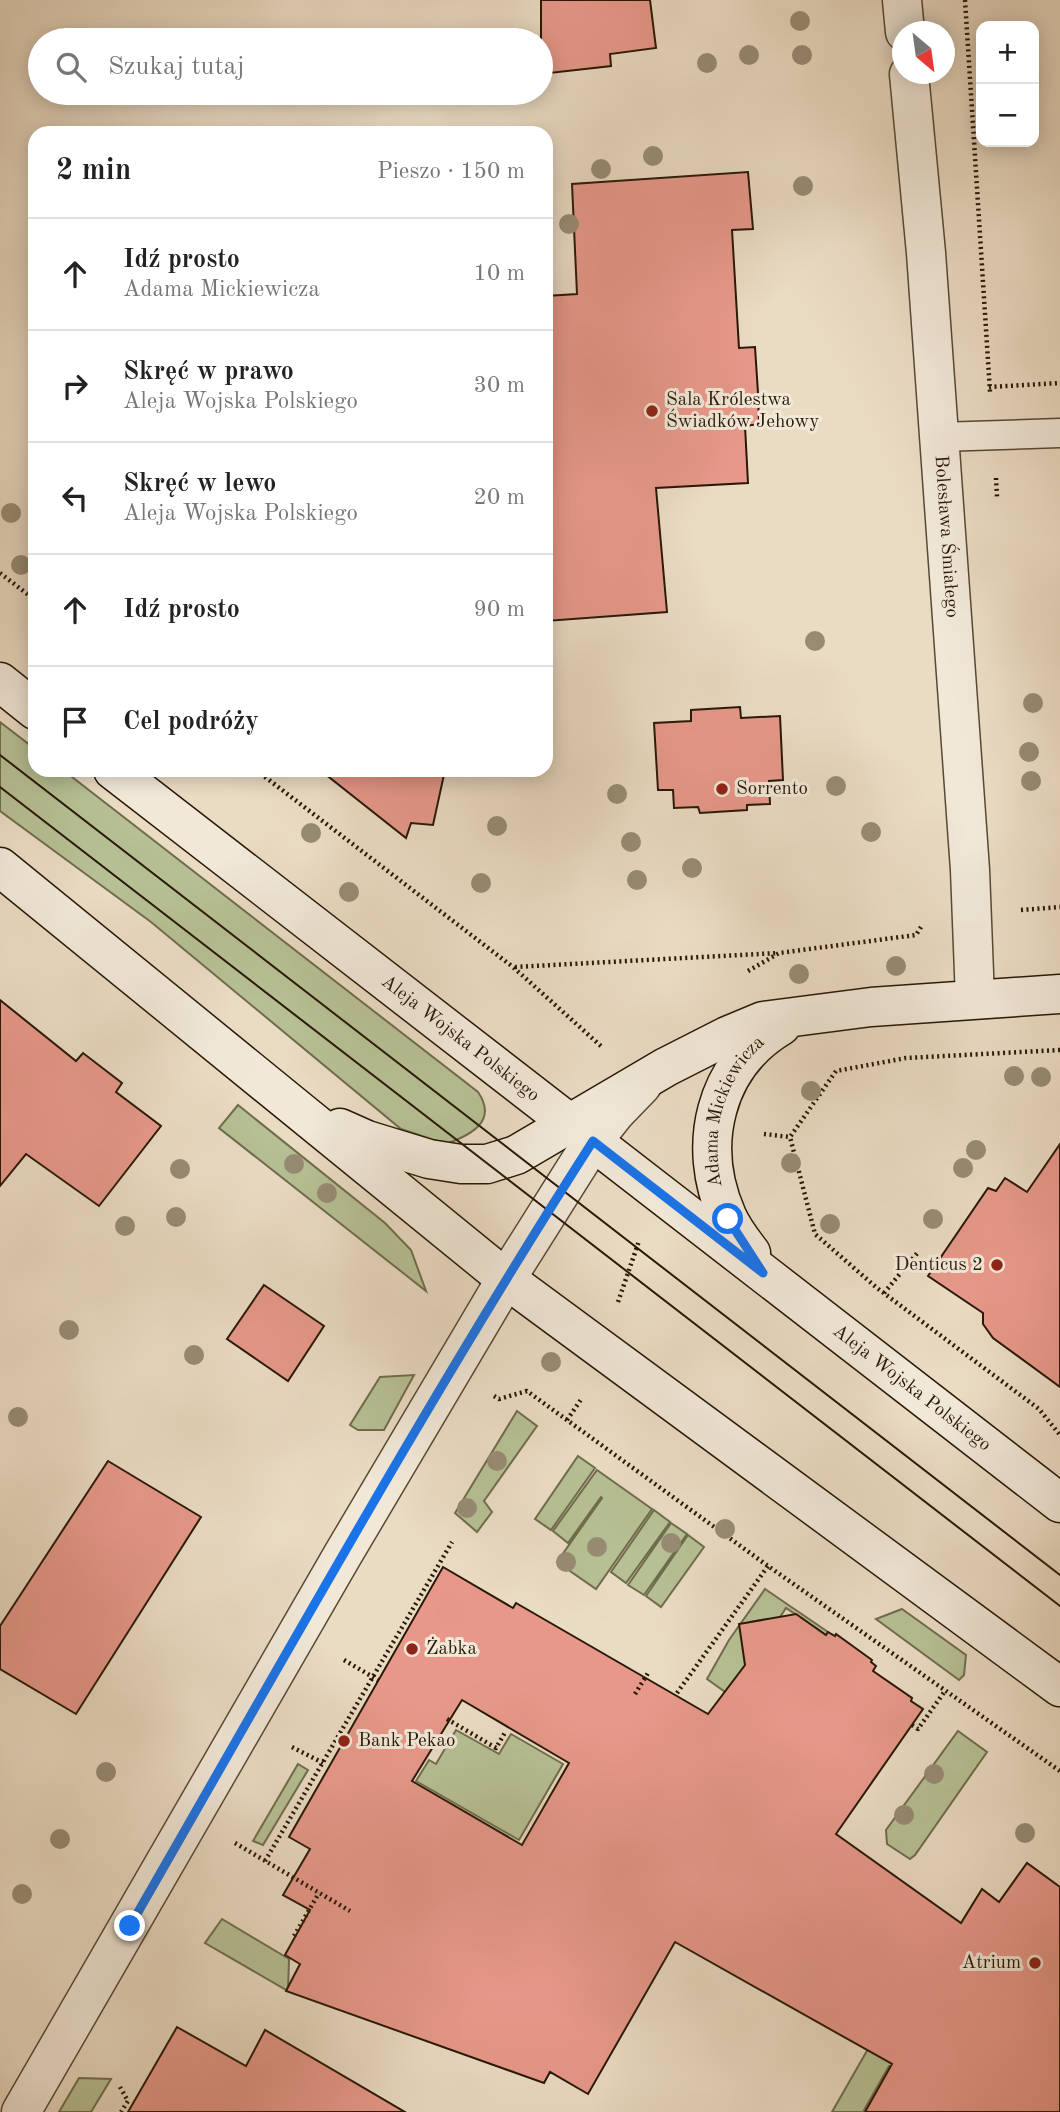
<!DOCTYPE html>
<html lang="pl">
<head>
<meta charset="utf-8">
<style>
  :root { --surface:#fff; --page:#f6f6f6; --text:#222; --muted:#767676; --line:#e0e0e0 }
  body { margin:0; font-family:"Old Standard TT",serif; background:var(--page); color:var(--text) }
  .controls { position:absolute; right:21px; top:21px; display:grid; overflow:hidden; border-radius:14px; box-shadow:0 4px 18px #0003 }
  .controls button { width:63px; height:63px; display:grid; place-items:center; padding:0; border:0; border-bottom:2px solid var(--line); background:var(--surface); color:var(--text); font:35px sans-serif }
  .compass { position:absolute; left:892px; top:21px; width:63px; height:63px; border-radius:50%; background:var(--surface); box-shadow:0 4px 18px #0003; rotate:151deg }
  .stop { position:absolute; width:21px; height:21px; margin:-16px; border:5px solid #1a73e8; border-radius:50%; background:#fff }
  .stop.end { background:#1a73e8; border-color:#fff; box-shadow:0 2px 7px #0008 }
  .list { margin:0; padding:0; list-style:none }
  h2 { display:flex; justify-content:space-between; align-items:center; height:91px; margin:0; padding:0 28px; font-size:30px }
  h2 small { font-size:23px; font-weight:400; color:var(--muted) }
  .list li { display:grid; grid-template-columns:46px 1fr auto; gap:21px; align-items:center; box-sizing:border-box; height:112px; padding:0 28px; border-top:2px solid var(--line) }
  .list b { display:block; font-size:26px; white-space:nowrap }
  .list p { margin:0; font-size:23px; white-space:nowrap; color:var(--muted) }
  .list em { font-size:23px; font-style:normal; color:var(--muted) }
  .icon { flex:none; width:38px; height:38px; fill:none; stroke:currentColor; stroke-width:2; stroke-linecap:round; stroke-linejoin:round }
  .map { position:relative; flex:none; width:1060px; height:2112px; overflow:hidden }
  .search { position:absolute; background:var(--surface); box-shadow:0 4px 18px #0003; left:28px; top:28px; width:525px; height:77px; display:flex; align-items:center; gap:18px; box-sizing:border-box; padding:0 24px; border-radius:38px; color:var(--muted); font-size:26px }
  .panel { position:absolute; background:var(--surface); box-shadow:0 4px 18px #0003; left:28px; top:126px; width:525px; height:651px; border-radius:21px }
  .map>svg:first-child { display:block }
</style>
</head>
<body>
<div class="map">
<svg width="1060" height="2112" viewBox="0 0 1060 2112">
  <rect width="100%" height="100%" fill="#eadbc3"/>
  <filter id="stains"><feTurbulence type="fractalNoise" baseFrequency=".00286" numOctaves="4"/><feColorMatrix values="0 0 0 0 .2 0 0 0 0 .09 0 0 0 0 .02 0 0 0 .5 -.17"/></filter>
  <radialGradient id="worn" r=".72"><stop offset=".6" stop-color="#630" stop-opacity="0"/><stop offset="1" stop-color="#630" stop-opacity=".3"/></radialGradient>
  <path fill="#b6c094" stroke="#6f6c4d" stroke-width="2" d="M0 722 35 749V770H63L478 1092C498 1121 471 1135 446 1144L401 1129 151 922 0 811Z
    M238 1105 385 1223 411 1250 426 1291 219 1128Z
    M414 1375 384 1430H358L350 1425 380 1377Z
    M517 1411 537 1426 484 1501 492 1512 477 1532 455 1513Z
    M578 1456 595 1468 551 1530 535 1519Z
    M597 1470 652 1509 596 1589 557 1562 602 1498 601 1497 568 1543 553 1531Z
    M654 1510 670 1522 626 1583 611 1572Z
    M671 1523 687 1534 644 1595 628 1585Z
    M688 1535 704 1547 661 1607 646 1596Z
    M765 1589 828 1632 826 1635 786 1608 775 1625 767 1619 751 1622 741 1635 751 1657 728 1694 707 1679 729 1640Z
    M902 1609 966 1655 964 1675 959 1680 876 1619Z
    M456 1730 499 1754 511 1734 563 1764 519 1840 416 1781 429 1760 436 1764Z
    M958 1731 987 1752 915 1855 910 1859 887 1844 886 1830Z
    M298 1764 308 1770 263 1845 253 1841Z
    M222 1919 289 1959 288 1991 205 1943Z
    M880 2028 969 2112 889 2066 863 2112H832Z
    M79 2078 111 2079 91 2112H59Z"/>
  <path fill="#e7988a" stroke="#281806" stroke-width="2" fill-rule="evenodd" d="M541 0H650L656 48 610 54 611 66 541 74Z
    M748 172 753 229 732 230 739 348 755 347 758 393 759 424 745 426 748 483 656 488 667 612 546 621V296L577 294 572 184Z
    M740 707 741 718 780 716 783 780 769 781 770 804 747 805V810L700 813 698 807 674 808 673 790H658L654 723 691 721V710Z
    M320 770H445L433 825 411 823 406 838Z
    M0 1000 76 1061 83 1053 122 1083 116 1092 161 1126 99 1206 26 1154 0 1186Z
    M1060 1144V1387L993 1338 983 1324V1313L928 1276 988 1188 996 1191 1005 1178 1027 1192Z
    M264 1285 324 1326 288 1381 227 1339Z
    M108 1461 201 1517 76 1714 0 1669V1626Z
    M443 1567 513 1608 516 1603 708 1714 745 1665 739 1624 796 1614 826 1635 828 1632 835 1636 836 1634 872 1660 871 1662 876 1666 873 1671 912 1698 911 1701 923 1709 836 1834 961 1923 982 1889 999 1902 1027 1863 1060 1887V2112H865L892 2064 675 1942 588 2094 550 2072 544 2083 286 1991 300 1964 285 1955 310 1910 283 1895 310 1849 289 1837ZM462 1700 569 1763 522 1845 412 1781Z
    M177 2027 246 2066 265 2030 405 2112H128Z"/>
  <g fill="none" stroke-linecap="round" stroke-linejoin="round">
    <g stroke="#584935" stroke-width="31">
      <path id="lane" d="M939 437 1060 433"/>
    </g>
    <g stroke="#584935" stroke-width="41">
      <g id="street">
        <path d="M902 0 905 32"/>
        <path id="s1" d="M909 74 926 253 970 870 975 999"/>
        <path d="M21 2112 342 1556 506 1279 593 1141 615 1113 642 1085"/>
      </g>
    </g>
    <g stroke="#281806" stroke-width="41">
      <g id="secondary">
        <path d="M0 682 35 710"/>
        <path id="s2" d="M113 770 1060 1503"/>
        <path d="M0 867 506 1279 1060 1687"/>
        <path d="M340 1128 367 1140 429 1159 461 1164H487L516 1155 666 1067 727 1036 763 1021 871 1007 1060 994"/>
        <path id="s3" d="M751 1253C742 1241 733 1230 727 1216 696 1146 714 1066 781 1026"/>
      </g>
    </g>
    <path stroke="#281806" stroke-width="4.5" stroke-dasharray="2 3.5" stroke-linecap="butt" d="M965 0 990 392
      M989 387 1060 383
      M996 478 997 497
      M0 573 35 600
      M256 770 513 967 602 1047
      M1021 910 1060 907
      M515 967 778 953
      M748 971 779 953 916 935 921 927
      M1060 1050 906 1058 836 1071 790 1137 815 1234 877 1288 1039 1409 1060 1435
      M764 1134 790 1137
      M884 1293 919 1251
      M618 1302 639 1241
      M494 1396 499 1399 527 1391 768 1566 1060 1771
      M567 1420 582 1398
      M344 1660 378 1680
      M677 1693 768 1566
      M635 1694 648 1673
      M447 1719 496 1748 506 1731
      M912 1725 918 1729 945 1691
      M292 1747 323 1763
      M235 1843 350 1911
      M265 1861 452 1542
      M294 1936 319 1893
      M120 2087 128 2101 121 2112"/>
    <use href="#lane" stroke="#f1e8d8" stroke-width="28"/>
    <use href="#street" stroke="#f1e8d8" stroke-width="38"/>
    <use href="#secondary" stroke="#f1e8d8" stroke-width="38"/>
    <path stroke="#281806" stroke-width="2" d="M0 755 1060 1575
      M0 787 1060 1606"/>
  </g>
  <g fill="#978b73">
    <circle cx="800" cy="21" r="10"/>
    <circle cx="749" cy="55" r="10"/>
    <circle cx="802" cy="55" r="10"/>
    <circle cx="707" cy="63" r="10"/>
    <circle cx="653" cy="156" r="10"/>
    <circle cx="601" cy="169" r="10"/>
    <circle cx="803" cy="186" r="10"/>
    <circle cx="569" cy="224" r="10"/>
    <circle cx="11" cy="513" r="10"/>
    <circle cx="21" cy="565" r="10"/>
    <circle cx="815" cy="641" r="10"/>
    <circle cx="1033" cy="703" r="10"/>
    <circle cx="1029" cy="752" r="10"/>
    <circle cx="1031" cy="781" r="10"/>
    <circle cx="836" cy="786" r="10"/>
    <circle cx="617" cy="794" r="10"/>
    <circle cx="497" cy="826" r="10"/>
    <circle cx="871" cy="832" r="10"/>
    <circle cx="311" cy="833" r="10"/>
    <circle cx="631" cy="842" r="10"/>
    <circle cx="692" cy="868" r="10"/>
    <circle cx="637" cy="880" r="10"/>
    <circle cx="481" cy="883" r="10"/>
    <circle cx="349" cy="892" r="10"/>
    <circle cx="896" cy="966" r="10"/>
    <circle cx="799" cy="974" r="10"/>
    <circle cx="1014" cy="1076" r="10"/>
    <circle cx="1041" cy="1077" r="10"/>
    <circle cx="811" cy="1091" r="10"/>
    <circle cx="976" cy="1150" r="10"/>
    <circle cx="791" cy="1163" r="10"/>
    <circle cx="294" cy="1164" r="10"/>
    <circle cx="963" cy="1168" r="10"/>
    <circle cx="180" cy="1169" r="10"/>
    <circle cx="327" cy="1193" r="10"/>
    <circle cx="176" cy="1217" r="10"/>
    <circle cx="933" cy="1219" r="10"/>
    <circle cx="830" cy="1224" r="10"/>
    <circle cx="125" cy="1226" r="10"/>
    <circle cx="69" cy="1330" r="10"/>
    <circle cx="194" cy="1355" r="10"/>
    <circle cx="551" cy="1362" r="10"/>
    <circle cx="18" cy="1417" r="10"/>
    <circle cx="497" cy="1461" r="10"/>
    <circle cx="467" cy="1508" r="10"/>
    <circle cx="725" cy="1529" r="10"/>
    <circle cx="671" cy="1543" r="10"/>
    <circle cx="597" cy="1547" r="10"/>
    <circle cx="566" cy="1562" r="10"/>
    <circle cx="106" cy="1772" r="10"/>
    <circle cx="934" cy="1774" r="10"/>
    <circle cx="904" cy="1815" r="10"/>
    <circle cx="1025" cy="1833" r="10"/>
    <circle cx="60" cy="1839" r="10"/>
    <circle cx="22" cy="1894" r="10"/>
  </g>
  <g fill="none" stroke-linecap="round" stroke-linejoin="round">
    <path stroke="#1a73e8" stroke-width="9" d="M130 1926C282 1662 429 1397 593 1141L763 1273 728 1219"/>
  </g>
  <g fill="#8f2418" stroke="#f1e8d8" stroke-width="2.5">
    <circle cx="652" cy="411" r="7"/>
    <circle cx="722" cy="789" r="7"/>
    <circle cx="997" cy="1265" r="7"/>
    <circle cx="412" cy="1649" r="7"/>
    <circle cx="344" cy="1741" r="7"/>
    <circle cx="1035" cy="1963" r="7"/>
  </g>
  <g text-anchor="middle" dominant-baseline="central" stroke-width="6" stroke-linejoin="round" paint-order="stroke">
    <g font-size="19" fill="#281806" stroke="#f1e8d8" text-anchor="start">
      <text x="666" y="400">Sala Królestwa<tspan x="666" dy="22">Świadków Jehowy</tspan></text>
      <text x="736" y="789">Sorrento</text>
      <text x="983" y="1265" text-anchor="end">Denticus 2</text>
      <text x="426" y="1649">Żabka</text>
      <text x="358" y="1741">Bank Pekao</text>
      <text x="1021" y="1963" text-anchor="end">Atrium</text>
    </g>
    <g font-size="19" fill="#281806" stroke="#f1e8d8">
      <text stroke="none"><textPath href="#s1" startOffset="464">Bolesława Śmiałego</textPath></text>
      <text stroke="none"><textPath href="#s2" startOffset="439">Aleja Wojska Polskiego</textPath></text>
      <text stroke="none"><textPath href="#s3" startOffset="156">Adama Mickiewicza</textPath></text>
      <text stroke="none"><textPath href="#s2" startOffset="1010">Aleja Wojska Polskiego</textPath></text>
    </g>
  </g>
  <rect width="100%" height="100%" filter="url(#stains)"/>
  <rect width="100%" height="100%" fill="url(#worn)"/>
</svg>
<div class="controls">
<button>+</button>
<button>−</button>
</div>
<svg class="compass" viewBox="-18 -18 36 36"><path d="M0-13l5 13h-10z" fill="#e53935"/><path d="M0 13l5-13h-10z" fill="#767676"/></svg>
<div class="stop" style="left:728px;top:1219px"></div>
<div class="stop end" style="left:130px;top:1926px"></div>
<div class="search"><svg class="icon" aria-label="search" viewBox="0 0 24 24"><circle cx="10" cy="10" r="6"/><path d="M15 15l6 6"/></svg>Szukaj tutaj</div>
<section class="panel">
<h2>2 min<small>Pieszo · 150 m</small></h2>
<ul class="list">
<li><svg class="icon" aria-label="ahead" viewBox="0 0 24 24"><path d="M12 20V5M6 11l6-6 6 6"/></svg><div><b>Idź prosto</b><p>Adama Mickiewicza</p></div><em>10 m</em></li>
<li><svg class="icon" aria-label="right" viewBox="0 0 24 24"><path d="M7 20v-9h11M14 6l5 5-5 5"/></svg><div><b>Skręć w prawo</b><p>Aleja Wojska Polskiego</p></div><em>30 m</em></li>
<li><svg class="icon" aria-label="left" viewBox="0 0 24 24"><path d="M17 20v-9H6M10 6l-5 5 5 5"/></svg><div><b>Skręć w lewo</b><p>Aleja Wojska Polskiego</p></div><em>20 m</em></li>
<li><svg class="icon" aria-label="ahead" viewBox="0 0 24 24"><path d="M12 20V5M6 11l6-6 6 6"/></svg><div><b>Idź prosto</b></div><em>90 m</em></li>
<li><svg class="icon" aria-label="arrive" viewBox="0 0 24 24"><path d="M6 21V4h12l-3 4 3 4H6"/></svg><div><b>Cel podróży</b></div></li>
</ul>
</section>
</div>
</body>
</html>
